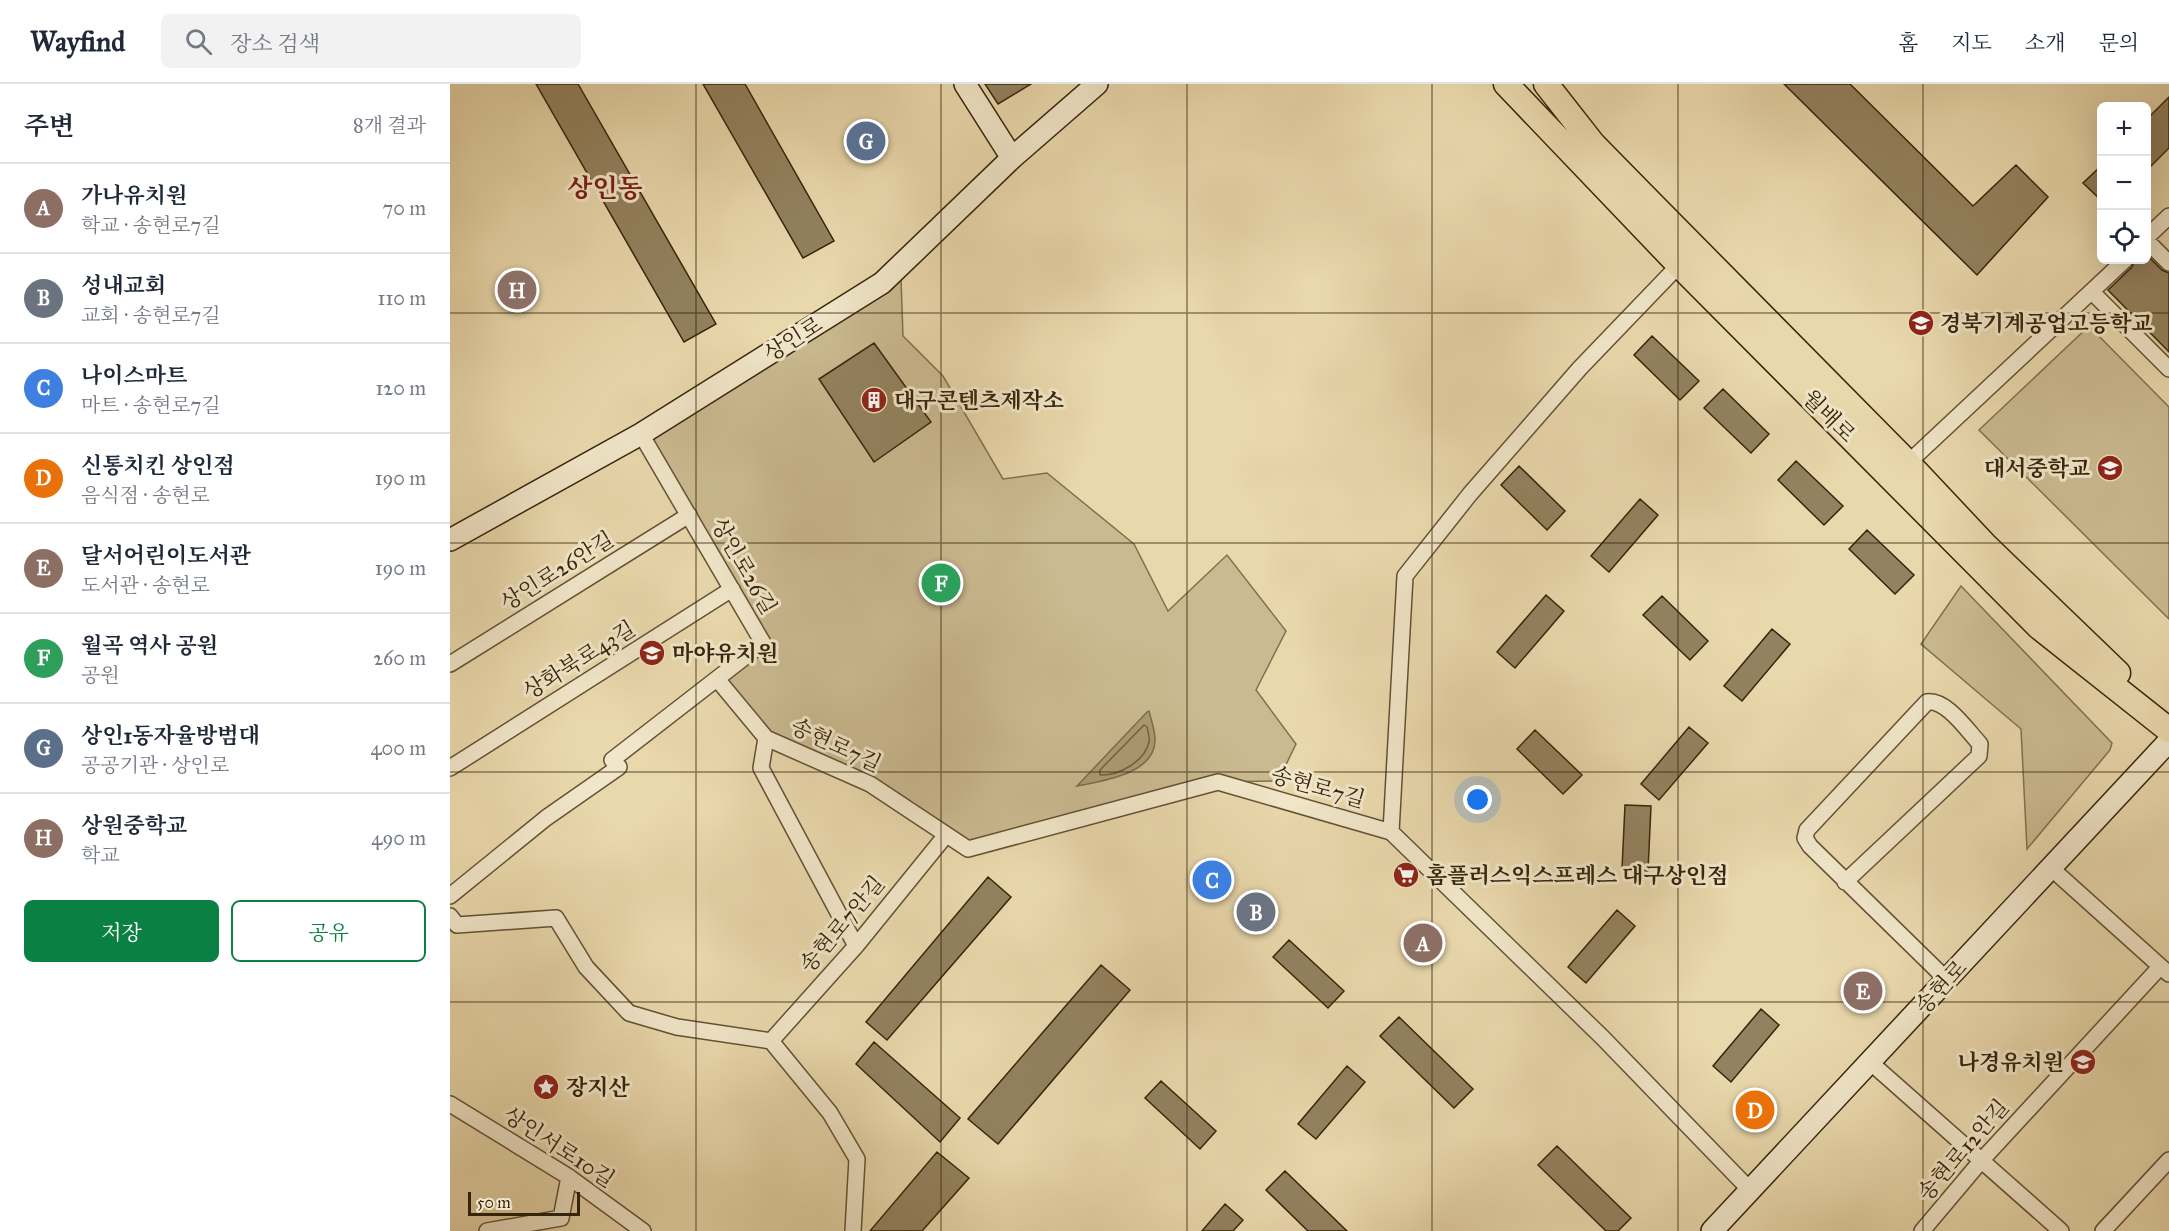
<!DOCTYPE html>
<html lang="ko">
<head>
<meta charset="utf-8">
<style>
  :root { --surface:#fff; --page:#f2f2f3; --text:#1f2937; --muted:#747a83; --line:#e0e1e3; --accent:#0b8043 }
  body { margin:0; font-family:"IM FELL Great Primer","Noto Serif KR",serif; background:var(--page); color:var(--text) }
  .controls { position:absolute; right:18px; top:18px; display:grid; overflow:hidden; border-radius:9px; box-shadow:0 6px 24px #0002 }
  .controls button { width:54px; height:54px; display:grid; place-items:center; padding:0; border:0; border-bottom:2px solid var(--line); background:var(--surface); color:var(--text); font:30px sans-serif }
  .scale { position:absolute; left:18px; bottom:15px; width:112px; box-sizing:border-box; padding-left:6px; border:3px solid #36250b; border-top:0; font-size:16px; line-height:21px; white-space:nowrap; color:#36250b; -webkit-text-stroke:4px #f1e6c9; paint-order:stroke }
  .you { position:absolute; left:1028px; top:716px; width:21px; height:21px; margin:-15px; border:4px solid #fff; border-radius:50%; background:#1a73e8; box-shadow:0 0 0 9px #1a73e833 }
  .badge { display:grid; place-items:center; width:39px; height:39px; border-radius:50%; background:var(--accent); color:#fff; font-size:20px; font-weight:700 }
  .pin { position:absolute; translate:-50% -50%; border:3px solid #fff; box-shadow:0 2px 6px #0006 }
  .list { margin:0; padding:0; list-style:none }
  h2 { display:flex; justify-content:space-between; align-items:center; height:78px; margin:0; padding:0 24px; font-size:26px }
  h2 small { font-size:20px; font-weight:400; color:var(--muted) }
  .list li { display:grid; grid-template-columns:39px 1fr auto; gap:18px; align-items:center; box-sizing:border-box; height:90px; padding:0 24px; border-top:2px solid var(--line) }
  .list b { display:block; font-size:22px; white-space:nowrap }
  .list p { margin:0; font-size:20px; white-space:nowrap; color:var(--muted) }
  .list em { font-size:20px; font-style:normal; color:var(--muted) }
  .actions { display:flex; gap:12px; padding:18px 24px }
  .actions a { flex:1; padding:14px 0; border:2px solid var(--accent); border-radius:9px; text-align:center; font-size:21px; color:var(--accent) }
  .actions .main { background:var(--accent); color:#fff }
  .icon { flex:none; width:33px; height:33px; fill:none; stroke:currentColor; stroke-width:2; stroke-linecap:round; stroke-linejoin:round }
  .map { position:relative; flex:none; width:1719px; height:1147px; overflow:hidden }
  header { display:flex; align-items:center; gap:36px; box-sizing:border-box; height:84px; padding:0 30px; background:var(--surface); border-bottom:2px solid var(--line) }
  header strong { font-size:28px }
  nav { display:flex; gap:33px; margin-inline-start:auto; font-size:21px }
  .search { width:420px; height:54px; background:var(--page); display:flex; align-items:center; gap:15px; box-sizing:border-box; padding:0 21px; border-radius:9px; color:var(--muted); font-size:22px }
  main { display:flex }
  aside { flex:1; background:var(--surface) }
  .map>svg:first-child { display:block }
</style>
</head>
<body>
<header>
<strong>Wayfind</strong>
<div class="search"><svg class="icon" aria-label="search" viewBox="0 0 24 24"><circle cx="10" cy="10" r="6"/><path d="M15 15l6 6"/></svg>장소 검색</div>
<nav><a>홈</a><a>지도</a><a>소개</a><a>문의</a></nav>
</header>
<main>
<aside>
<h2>주변<small>8개 결과</small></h2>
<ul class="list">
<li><span class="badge" style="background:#8d6e63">A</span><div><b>가나유치원</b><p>학교 · 송현로7길</p></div><em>70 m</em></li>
<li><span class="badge" style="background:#6b7280">B</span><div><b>성내교회</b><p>교회 · 송현로7길</p></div><em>110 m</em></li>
<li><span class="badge" style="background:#3f7fe0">C</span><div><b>나이스마트</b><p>마트 · 송현로7길</p></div><em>120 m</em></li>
<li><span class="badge" style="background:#e8710a">D</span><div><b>신통치킨 상인점</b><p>음식점 · 송현로</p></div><em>190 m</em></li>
<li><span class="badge" style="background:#8d6e63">E</span><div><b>달서어린이도서관</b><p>도서관 · 송현로</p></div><em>190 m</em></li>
<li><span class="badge" style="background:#2e9e5b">F</span><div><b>월곡 역사 공원</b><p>공원</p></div><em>260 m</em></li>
<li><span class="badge" style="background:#5c6f8a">G</span><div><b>상인1동자율방범대</b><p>공공기관 · 상인로</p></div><em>400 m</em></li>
<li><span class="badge" style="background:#8d6e63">H</span><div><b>상원중학교</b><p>학교</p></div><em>490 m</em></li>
</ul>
<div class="actions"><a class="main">저장</a><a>공유</a></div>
</aside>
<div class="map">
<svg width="1719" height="1147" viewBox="0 0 1719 1147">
  <rect width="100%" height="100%" fill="#e9d8ac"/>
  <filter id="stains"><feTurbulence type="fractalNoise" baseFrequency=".00333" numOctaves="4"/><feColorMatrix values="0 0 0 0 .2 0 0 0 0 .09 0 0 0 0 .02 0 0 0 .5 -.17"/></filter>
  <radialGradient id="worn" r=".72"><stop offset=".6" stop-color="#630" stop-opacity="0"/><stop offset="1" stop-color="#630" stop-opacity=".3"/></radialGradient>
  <path fill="#cbba91" stroke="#80704e" stroke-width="1.5" d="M451 195 453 252 493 292 553 395 597 389 684 460 718 527 777 471 836 547 806 606 846 660 828 697 768 698 518 765 420 700 316 654 267 595 313 559 191 350Z
    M1639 242 1719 323V535L1529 346Z
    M1511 502 1662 659 1660 666 1577 765 1571 645 1471 560Z"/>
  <path fill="#ac9b75" stroke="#7d6c4b" stroke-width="1.5" d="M699 627C701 636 705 646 705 655 706 690 652 697 627 702L697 628Z"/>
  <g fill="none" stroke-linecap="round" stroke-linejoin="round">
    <path stroke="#716040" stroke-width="1.5" d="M694 641 697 643C698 648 700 653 699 658 695 677 669 692 650 691V686Z"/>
  </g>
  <path fill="#93825f" stroke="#36250b" stroke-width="1.5" d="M86 0H128L266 240 234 258Z
    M253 0H295L384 157 353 174Z
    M535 0H581L548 20Z
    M1334 0H1400L1523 122 1566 81 1598 113 1527 191Z
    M1719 13V64L1696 87V36Z
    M1652 81V117L1633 99Z
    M1696 170 1712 186 1719 189V268L1658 206 1682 183 1685 176H1696Z
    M1202 252 1249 297 1230 316 1184 271Z
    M424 259 481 338 424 378 369 295Z
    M1273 305 1319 350 1301 369 1254 324Z
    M1346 377 1393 422 1374 441 1328 396Z
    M1069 382 1115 427 1097 446 1051 401Z
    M1190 415 1208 431 1159 488 1141 472Z
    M1417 446 1464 491 1445 510 1399 465Z
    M1096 511 1114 527 1065 584 1047 568Z
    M1212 512 1258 557 1240 576 1193 531Z
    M1322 545 1340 560 1292 617 1274 602Z
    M1239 643 1258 659 1209 716 1191 700Z
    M1085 646 1132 691 1113 710 1067 665Z
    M1175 721 1201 722 1198 787 1172 785Z
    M538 793 561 813 437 956 416 938Z
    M1167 826 1185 842 1136 899 1118 883Z
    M839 856 894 907 878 924 823 873Z
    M651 881 680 906 548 1060 518 1035Z
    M1311 925 1329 941 1281 998 1263 982Z
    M949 933 1023 1005 1004 1024 930 952Z
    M424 958 510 1034 490 1058 406 980Z
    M897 982 915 998 866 1055 848 1040Z
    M711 997 766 1047 750 1065 695 1014Z
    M1107 1062 1181 1134 1168 1147H1156L1088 1081Z
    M487 1068 519 1094 472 1147H420Z
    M835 1087 897 1147H858L816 1106Z
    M775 1120 793 1136 783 1147H752Z"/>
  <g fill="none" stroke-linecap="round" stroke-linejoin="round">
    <g stroke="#635233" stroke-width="18">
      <path id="street" d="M1696 154 1719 132
        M1696 156 1719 179
        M1642 208 1719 285
        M1458 379 1675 176
        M0 580 239 431
        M267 595 316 654 420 700 518 765 768 698 941 748 1153 954 1300 1106
        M316 654 311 684 406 862
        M0 684 282 505
        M941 748 955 492 1020 410 1130 284 1229 181
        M1601 784 1719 890
        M1395 798 1529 672 1530 660C1517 646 1496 615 1477 618L1357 746 1355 754 1360 762 1497 896
        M0 812 96 734 169 683 162 676 313 559 191 350
        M0 832 7 841 106 834 136 883 179 929 227 943 321 957 380 1029 407 1075 403 1147
        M321 957 406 862 496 751
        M1420 978 1611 1147
        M0 1020 119 1093 193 1147
        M37 1147 111 1134 119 1093
        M1472 1147 1531 1077 1710 883
        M1653 1147 1719 1076"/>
    </g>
    <g stroke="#36250b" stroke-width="24">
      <path id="secondary" d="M515 0 562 74
        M0 456 191 350 432 199 562 74 647 0
        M1262 1147 1719 657"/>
    </g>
    <g stroke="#36250b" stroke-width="27">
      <path id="primary" d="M1056 0 1229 181 1589 543 1719 646
        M1096 0 1143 60 1195 113 1458 379 1536 462 1668 589"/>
    </g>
    <use href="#street" stroke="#f1e6c9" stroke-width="15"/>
    <use href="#secondary" stroke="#f1e6c9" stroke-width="21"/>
    <use href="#primary" stroke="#e9d8ac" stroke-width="24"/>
  </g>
  <path fill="none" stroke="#36250b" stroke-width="1.5" stroke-opacity="0.55" d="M246 0V1147M491 0V1147M737 0V1147M982 0V1147M1228 0V1147M1473 0V1147M0 229H1719M0 459H1719M0 688H1719M0 918H1719"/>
  <defs>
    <g id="school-disc" transform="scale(1.35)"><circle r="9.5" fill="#8f2418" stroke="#f1e6c9"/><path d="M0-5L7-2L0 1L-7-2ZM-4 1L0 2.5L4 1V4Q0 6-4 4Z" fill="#fff"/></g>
    <g id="building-disc" transform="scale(1.35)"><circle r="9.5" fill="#8f2418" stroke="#f1e6c9"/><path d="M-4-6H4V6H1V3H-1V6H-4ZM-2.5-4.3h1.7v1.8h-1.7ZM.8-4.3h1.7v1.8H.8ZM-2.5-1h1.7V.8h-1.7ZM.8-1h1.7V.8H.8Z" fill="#fff"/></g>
    <g id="supermarket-disc" transform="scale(1.35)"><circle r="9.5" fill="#8f2418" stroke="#f1e6c9"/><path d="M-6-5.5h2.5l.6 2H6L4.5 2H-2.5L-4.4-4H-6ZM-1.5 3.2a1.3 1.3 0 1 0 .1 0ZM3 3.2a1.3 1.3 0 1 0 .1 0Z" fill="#fff"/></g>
    <g id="sight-disc" transform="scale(1.35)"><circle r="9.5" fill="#8f2418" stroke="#f1e6c9"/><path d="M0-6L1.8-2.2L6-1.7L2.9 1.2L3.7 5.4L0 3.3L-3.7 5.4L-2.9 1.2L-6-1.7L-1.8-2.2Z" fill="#fff"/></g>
  </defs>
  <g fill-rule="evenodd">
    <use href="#school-disc" x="1471" y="239"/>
    <use href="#building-disc" x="424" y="316"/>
    <use href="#school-disc" x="1660" y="384"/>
    <use href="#school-disc" x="202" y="569"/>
    <use href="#supermarket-disc" x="956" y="791"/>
    <use href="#school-disc" x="1633" y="978"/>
    <use href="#sight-disc" x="96" y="1003"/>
  </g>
  <g text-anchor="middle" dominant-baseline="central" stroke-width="6" stroke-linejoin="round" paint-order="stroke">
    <g font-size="22" font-weight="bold" fill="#36250b" stroke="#f1e6c9" text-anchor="start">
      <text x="1490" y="239">경북기계공업고등학교</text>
      <text x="444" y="316">대구콘텐츠제작소</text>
      <text x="1640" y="384" text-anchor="end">대서중학교</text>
      <text x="222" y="569">마야유치원</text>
      <text x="976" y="791">홈플러스익스프레스 대구상인점</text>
      <text x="1614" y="978" text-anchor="end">나경유치원</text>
      <text x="116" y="1003">장지산</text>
    </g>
    <g font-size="22" fill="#36250b" stroke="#f1e6c9">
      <text transform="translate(343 255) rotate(-32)">상인로</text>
      <text transform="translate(1379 332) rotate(45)">월배로</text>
      <text transform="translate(294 482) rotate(60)">상인로26길</text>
      <text transform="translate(107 487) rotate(-32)">상인로26안길</text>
      <text transform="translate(129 576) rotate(-32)">상화북로43길</text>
      <text transform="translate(386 661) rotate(25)">송현로7길</text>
      <text transform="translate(868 703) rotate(16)">송현로7길</text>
      <text transform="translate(392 840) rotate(-50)">송현로7안길</text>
      <text transform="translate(1491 903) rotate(-47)">송현로</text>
      <text transform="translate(109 1063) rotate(33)">상인서로10길</text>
      <text transform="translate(1513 1066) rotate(-49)">송현로12안길</text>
    </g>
    <g font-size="26" font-weight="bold" fill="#7a1f14" stroke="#f1e6c9">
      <text x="155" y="104">상인동</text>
    </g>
  </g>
  <rect width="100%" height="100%" filter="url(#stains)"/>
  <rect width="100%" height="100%" fill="url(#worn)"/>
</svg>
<div class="controls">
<button>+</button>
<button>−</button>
<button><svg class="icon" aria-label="locate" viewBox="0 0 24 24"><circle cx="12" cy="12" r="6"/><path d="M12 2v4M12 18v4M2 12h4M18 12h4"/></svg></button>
</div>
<div class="scale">50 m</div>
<div class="you"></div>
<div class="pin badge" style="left:973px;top:859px;background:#8d6e63">A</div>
<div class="pin badge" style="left:806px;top:828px;background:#6b7280">B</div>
<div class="pin badge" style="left:762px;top:796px;background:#3f7fe0">C</div>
<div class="pin badge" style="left:1305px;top:1026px;background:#e8710a">D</div>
<div class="pin badge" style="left:1413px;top:907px;background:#8d6e63">E</div>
<div class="pin badge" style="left:491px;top:499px;background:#2e9e5b">F</div>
<div class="pin badge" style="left:416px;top:57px;background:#5c6f8a">G</div>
<div class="pin badge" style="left:67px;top:206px;background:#8d6e63">H</div>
</div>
</main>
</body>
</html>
